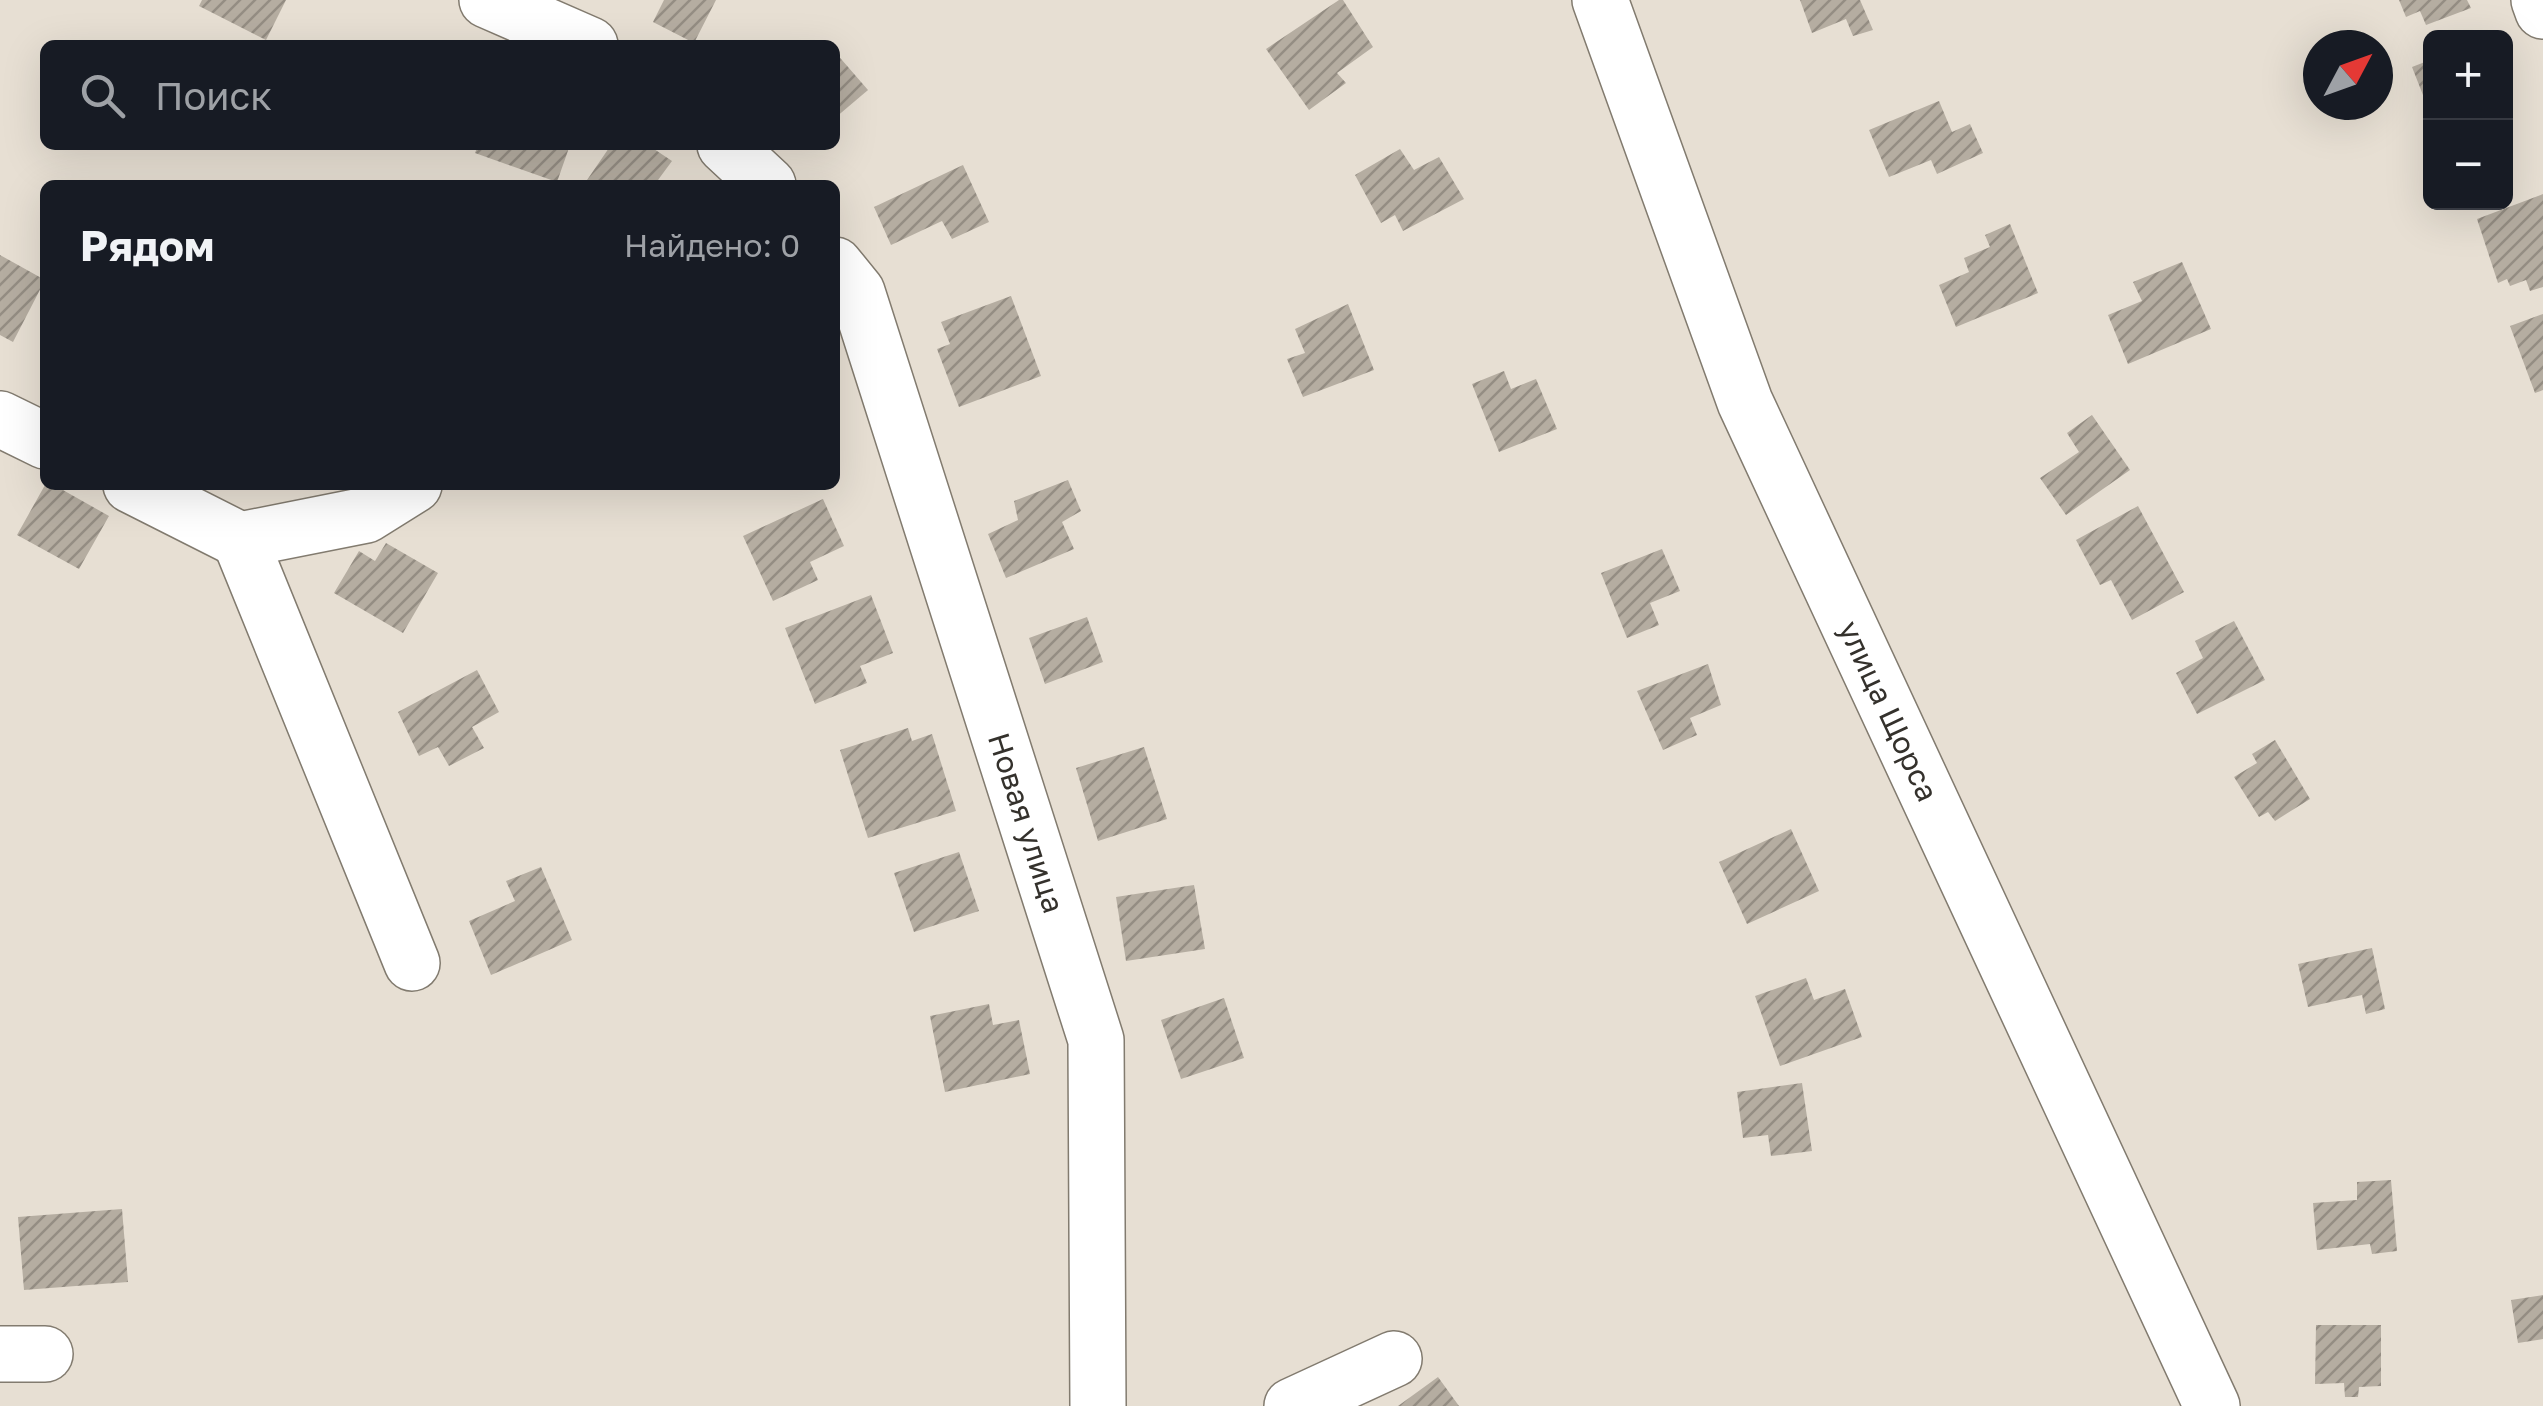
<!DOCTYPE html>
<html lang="ru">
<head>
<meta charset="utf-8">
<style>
  :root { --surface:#171b24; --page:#242831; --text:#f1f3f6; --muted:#9ea1a6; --line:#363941 }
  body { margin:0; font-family:"Golos Text",sans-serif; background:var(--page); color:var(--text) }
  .controls { position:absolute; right:30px; top:30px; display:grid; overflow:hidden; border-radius:15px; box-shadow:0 10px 40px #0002 }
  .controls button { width:90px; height:90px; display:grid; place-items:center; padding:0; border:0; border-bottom:2px solid var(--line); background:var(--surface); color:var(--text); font:50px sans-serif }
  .compass { position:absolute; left:2303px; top:30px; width:90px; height:90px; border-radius:50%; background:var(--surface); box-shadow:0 10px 40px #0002; rotate:49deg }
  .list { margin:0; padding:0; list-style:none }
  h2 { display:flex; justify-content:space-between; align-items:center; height:130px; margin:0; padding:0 40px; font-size:42px }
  h2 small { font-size:32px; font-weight:400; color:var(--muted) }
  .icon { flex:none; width:55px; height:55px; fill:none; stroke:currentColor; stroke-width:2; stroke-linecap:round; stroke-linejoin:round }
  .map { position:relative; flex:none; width:2543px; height:1406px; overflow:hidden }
  .search { position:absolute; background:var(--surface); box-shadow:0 10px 40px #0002; left:40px; top:40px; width:800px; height:110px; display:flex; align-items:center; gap:25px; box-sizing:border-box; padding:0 35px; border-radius:15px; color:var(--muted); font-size:38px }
  .panel { position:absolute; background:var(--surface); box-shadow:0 10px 40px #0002; left:40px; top:180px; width:800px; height:310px; border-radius:15px }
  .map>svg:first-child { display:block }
</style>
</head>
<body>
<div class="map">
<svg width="2543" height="1406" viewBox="0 0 2543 1406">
  <defs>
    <pattern id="building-hatch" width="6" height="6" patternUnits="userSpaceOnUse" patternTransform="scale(2.5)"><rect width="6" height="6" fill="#b5ada1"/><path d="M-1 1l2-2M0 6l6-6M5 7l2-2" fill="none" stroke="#948d83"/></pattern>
  </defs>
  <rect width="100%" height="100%" fill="#e7dfd3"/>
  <path fill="url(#building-hatch)" d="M202 0H286L266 40 199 6Z
    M664 0H716L694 43 653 22Z
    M1339 0H1343L1373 47 1337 73 1346 83 1309 110 1266 49Z
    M1800 0H1860L1873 30 1853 36 1846 19 1812 33Z
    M2399 0H2467L2471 8 2426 25 2420 11 2406 17Z
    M835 52 868 90 835 118Z
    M2430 60V113L2412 67Z
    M1939 101 1952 132 1970 124 1983 153 1937 174 1931 160 1889 177 1869 130Z
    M478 145H570L557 182 475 153Z
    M611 145H648L672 161 658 180 665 185 585 183Z
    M1400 149 1414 170 1439 157 1464 199 1403 231 1395 215 1381 223 1355 175Z
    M963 165 989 222 952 239 942 221 891 245 874 207Z
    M2543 194V287L2530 291 2526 280 2510 286 2507 279 2498 283 2477 219Z
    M2010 224 2038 293 1956 327 1939 285 1969 272 1964 258 1990 247 1985 235Z
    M0 255 45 280 13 342 0 335Z
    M2182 262 2211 329 2128 364 2108 315 2142 301 2133 282Z
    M1011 296 1041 376 959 407 937 349 950 344 941 322Z
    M1348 304 1374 370 1303 397 1287 359 1305 353 1295 329Z
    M2543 314V390L2535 393 2510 326Z
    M1504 371 1511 389 1536 379 1557 429 1499 452 1472 384Z
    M2092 415 2130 470 2066 515 2040 478 2079 452 2067 433Z
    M1068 480 1081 511 1062 522 1074 549 1006 578 988 534 1018 520 1014 501Z
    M45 485H54L109 516 79 569 17 535Z
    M823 499 844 546 810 562 818 580 773 601 743 536Z
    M2138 506 2184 592 2132 620 2111 580 2100 585 2076 540Z
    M386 543 438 573 403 633 334 593 359 551 375 561Z
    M1662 549 1680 591 1650 603 1659 625 1627 638 1601 573Z
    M871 595 893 653 860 666 867 683 815 704 785 628Z
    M1087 617 1103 662 1045 684 1029 638Z
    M2234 621 2265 680 2197 714 2176 673 2203 658 2195 641Z
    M1708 664 1721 705 1690 718 1697 735 1663 750 1637 691Z
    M477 670 499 712 472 727 484 748 449 766 438 747 419 756 398 712Z
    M908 728 912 741 932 734 956 811 868 838 840 750Z
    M2275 740 2310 799 2275 821 2268 812 2259 817 2234 777 2257 763 2252 754Z
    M1144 747 1167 819 1098 841 1076 768Z
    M1791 829 1819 891 1747 924 1719 862Z
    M959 852 979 911 914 932 894 873Z
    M541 867 572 940 491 975 469 921 515 901 506 881Z
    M1194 885 1205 949 1126 961 1116 897Z
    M2372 948 2385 1009 2366 1014 2362 995 2308 1007 2298 964Z
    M1806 978 1814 1000 1845 989 1862 1037 1780 1066 1755 996Z
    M1224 998 1244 1058 1181 1079 1161 1020Z
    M989 1004 993 1025 1019 1020 1030 1074 945 1092 930 1016Z
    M1802 1083 1812 1151 1771 1156 1768 1135 1743 1138 1737 1092Z
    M2391 1180 2397 1251 2372 1254 2370 1244 2317 1250 2313 1203 2357 1200V1182Z
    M122 1209 128 1282 24 1290 18 1217Z
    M2543 1295V1339L2518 1343 2511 1300Z
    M2316 1325H2381V1386L2359 1387 2358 1397H2345L2344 1383 2315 1384Z
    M1438 1377 1459 1406H1398Z"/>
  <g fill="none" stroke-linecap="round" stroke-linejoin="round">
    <g stroke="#827b6f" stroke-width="58">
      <g id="minor">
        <path d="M487 0 590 45"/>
        <path id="s1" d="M1600 0 1745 402 2212 1406"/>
        <path d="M2539 0 2543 11"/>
        <path d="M725 145 768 185"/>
        <path id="s2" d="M835 265 857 292 1096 1040 1098 1406"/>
        <path d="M0 419 45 441"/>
        <path d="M131 485 240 540 366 515 414 485"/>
        <path d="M240 540 412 963"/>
        <path d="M0 1354H45"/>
        <path d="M1292 1406 1394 1359"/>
      </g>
    </g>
    <use href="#minor" stroke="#fff" stroke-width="55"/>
  </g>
  <g text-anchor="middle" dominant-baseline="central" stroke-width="8" stroke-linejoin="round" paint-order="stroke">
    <g font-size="30" fill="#34312c" stroke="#e7dfd3">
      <text stroke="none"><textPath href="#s1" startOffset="768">улица Щорса</textPath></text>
      <text stroke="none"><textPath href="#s2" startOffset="592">Новая улица</textPath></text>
    </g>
  </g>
</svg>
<div class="controls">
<button>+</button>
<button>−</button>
</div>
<svg class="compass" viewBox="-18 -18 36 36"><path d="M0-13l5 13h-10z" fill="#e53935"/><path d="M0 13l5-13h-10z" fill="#9ea1a6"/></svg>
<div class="search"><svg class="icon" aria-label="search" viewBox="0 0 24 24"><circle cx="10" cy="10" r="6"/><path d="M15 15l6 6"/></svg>Поиск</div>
<section class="panel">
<h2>Рядом<small>Найдено: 0</small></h2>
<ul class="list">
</ul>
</section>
</div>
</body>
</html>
